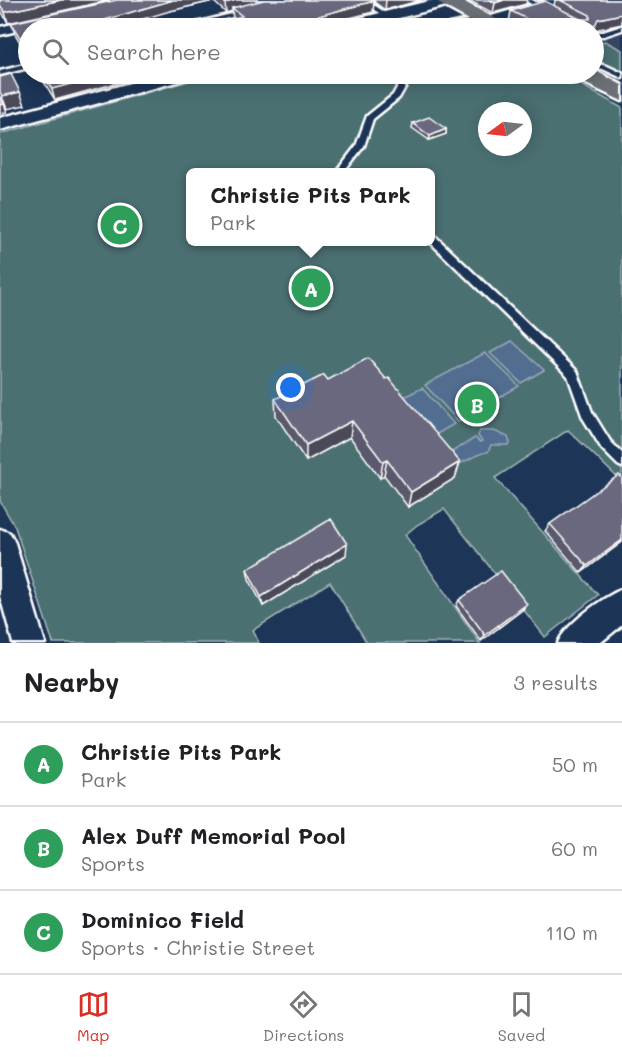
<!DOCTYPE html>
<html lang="en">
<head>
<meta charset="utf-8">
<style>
  :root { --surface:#fff; --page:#f2f2f2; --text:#202124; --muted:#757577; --line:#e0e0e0; --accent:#d93025 }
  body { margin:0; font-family:Mali,sans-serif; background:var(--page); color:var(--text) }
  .compass { position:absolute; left:478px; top:102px; width:54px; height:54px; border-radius:50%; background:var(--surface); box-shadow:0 3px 15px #0003; rotate:255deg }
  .you { position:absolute; left:291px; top:388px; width:21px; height:21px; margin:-15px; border:4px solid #fff; border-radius:50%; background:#1a73e8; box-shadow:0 0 0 9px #1a73e833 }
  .badge { display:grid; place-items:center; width:39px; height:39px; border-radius:50%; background:var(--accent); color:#fff; font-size:20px; font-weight:700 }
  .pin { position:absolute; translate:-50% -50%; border:3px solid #fff; box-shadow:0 2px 6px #0006 }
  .popup { position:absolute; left:186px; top:168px; width:249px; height:78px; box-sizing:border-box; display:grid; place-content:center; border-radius:9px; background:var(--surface); filter:drop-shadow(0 2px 4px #0005); font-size:20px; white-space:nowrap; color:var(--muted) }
  .popup b { font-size:22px; color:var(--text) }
  .popup::after { content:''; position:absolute; left:50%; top:100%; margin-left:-12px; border:12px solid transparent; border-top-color:var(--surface) }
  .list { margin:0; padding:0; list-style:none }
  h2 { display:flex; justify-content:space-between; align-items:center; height:78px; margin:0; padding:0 24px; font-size:26px }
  h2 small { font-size:20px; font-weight:400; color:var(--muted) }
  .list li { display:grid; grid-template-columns:39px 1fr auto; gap:18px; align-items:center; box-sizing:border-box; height:84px; padding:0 24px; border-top:2px solid var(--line) }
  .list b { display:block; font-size:22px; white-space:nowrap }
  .list p { margin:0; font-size:20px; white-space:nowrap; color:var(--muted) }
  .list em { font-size:20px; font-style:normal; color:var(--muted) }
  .icon { flex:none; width:33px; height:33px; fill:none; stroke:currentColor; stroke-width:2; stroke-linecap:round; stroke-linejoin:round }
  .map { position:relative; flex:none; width:622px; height:643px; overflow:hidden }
  .search { position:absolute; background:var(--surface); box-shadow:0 3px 15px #0003; left:18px; right:18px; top:18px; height:66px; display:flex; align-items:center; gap:15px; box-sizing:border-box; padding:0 21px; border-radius:33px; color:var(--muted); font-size:22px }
  .sheet { height:330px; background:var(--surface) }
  nav { display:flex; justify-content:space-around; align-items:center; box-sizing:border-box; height:84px; border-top:2px solid var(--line); background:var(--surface); font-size:16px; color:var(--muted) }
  nav a { display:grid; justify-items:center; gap:3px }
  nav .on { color:var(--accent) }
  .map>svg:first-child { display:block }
</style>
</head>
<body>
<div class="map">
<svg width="622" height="643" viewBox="0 0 622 643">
  <rect width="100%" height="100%" fill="#1d3557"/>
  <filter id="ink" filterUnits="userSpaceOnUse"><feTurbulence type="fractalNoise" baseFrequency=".0167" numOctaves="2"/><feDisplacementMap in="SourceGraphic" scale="12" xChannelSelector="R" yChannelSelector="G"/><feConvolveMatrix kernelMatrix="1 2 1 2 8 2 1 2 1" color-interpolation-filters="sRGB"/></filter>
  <g filter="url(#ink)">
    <path fill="#344463" d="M622 31V85L594 70V36L599 39Z"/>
    <path fill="#4b7072" stroke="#a5b8b8" stroke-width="1.5" fill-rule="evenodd" d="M605 41 622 50V73L606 64 594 61V45Z
      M213 74H562L622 108V482L568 430 495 478 598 595 545 637 444 509 417 525 405 535 480 643H367L330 582 253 630 259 643H53L15 527 0 501V134ZM487 111H523V147H487ZM191 172H431V242H191Z"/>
    <path fill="#516d90" stroke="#97a7bc" stroke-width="1.5" d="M512 341 544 370 521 383 490 353Z
      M485 353 519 386 458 421 425 385Z
      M422 388 454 424 435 435 404 397Z
      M480 431H494L508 437 510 443 508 445H491L488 452C475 453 468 462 455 465L447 455 475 438 480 442 482 441 478 436Z"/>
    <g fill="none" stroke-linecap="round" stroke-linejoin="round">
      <g stroke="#fff" stroke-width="5">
        <path id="service" d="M359 0H366L392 17 387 18Z
          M524 0H532L548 9 543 10Z
          M247 10 250 12 249 13 185 28H176Z
          M622 26V30L604 36H594V32H603Z
          M594 63 607 66 622 73V78L603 69 594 67Z
          M28 64V68L0 75V71Z
          M395 74H401L407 84 399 98 373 119 364 146 344 172H336L356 146 367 116 393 95 399 84Z
          M431 234 434 235 577 371 592 412 610 441 622 453V467L618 465 602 449 583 418 568 376 430 242Z"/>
      </g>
      <g stroke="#fff" stroke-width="5">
        <path id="minor" d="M546 0H565L563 3 491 25 486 26 479 22 481 19Z
          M42 17 47 18 49 21 47 24 0 35V27Z
          M0 529 10 533 15 543 45 643H13L0 596Z
          M622 589V625L600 643H558C566 624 602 598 622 589Z"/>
      </g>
      <g stroke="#fff" stroke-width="5">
        <path id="tertiary" d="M433 0 456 1 454 4 360 28H333L336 24Z
          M486 17 492 18 494 22 492 26 479 28H446L449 24Z
          M164 74H193L191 78 0 130V118Z"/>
      </g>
      <g stroke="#fff" stroke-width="5">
        <path id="primary" d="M438 0H461L505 24 508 28H484L440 4Z
          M594 70 622 85V101L576 79 573 74H594Z"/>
      </g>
      <use href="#service" fill="#1d3557" fill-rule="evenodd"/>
      <use href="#minor" fill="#1d3557" fill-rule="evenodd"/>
      <use href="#tertiary" fill="#1d3557" fill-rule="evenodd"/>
      <use href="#primary" fill="#6b6f75" fill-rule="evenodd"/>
    </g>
    <path fill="#5a596c" stroke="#fff" stroke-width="1.5" d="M0 0H110L8 23 0 9Z
      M117 0H422L385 10 374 2 373 12 310 28H198L233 19 232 11 226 13 213 1 170 11 28 28V56L15 34 11 23Z
      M468 0H527L526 4 493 13Z
      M555 0H622V24L594 30V31V28H521L509 22 511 11 554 6Z
      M39 74H149L55 100Z
      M413 123 446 129V134L429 140 412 128Z
      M386 379 460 462 455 478 408 507 384 475 380 478 350 437 306 461 276 416 275 399 328 380Z
      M550 524 622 542 581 573 545 531Z
      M346 555 263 606 249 579 247 569Z
      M459 600 522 610 481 641 456 606Z"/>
    <path fill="#4a4958" stroke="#fff" stroke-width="1.5" d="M61 0H110L8 23 5 12Z
      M173 0H212L213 1 170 11 112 28H95L94 23Z
      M236 0H277L232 8V11L226 13 225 3Z
      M386 0H422L385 10Z
      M504 0H527L526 4 493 13 495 3Z
      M374 1 373 12 310 28H300V21Z
      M622 14V24L594 30V31V28H584L598 19Z
      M296 18V28H256Z
      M107 74H149L55 100 52 89Z
      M20 92 25 105 7 109 2 96Z
      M4 104 7 112 0 114V105Z
      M446 129V134L429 140 430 136Z
      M352 421 350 437 306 461V445Z
      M387 460 384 475 380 478 383 462Z
      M460 462 455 478 408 507 411 492Z
      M622 540V542L581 573 587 566Z
      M347 544 346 555 263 606 261 597Z
      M527 604 522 610 481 641 485 635Z"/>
    <path fill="#69687e" stroke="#fff" stroke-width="1.5" d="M0 0H61L5 12 0 5Z
      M117 0H173L94 23 99 28H28V51L11 23Z
      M222 0H236L225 3Z
      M264 0H372L374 1 300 21 296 18 256 28H198L242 16 232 8Z
      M490 0H504L495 3Z
      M560 0H622V14L598 19 595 25 584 28H544L511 11 545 1 580 19H590V15Z
      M11 74 20 92 2 96 0 92V77Z
      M42 74H107L52 89Z
      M0 97 4 104 0 105Z
      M429 117 446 129 430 136 413 123Z
      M368 358 386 379 389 378 460 462 411 492 387 460 383 462 352 421 306 445 275 399 324 375 328 380Z
      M619 475 622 478V540L587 566 550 524Z
      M331 519 347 544 261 597 247 569Z
      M501 571 527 604 485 635 459 600Z"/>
  </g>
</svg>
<svg class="compass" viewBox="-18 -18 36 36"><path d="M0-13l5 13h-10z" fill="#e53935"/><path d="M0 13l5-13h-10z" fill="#757577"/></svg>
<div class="you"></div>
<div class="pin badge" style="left:311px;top:288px;background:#2e9e5b">A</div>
<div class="popup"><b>Christie Pits Park</b>Park</div>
<div class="pin badge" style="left:477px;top:404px;background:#2e9e5b">B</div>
<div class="pin badge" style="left:120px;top:225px;background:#2e9e5b">C</div>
<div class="search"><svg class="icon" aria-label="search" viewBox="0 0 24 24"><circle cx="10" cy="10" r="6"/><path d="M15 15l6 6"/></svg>Search here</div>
</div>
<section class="sheet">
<h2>Nearby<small>3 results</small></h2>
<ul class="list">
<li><span class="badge" style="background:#2e9e5b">A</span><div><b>Christie Pits Park</b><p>Park</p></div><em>50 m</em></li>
<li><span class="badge" style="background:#2e9e5b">B</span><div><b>Alex Duff Memorial Pool</b><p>Sports</p></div><em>60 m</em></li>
<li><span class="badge" style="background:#2e9e5b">C</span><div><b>Dominico Field</b><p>Sports · Christie Street</p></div><em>110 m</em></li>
</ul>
</section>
<nav>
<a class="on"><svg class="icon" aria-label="map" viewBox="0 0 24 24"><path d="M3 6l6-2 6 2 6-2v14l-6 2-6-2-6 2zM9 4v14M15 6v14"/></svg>Map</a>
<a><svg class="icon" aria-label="directions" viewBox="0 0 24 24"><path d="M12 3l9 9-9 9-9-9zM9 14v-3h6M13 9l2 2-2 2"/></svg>Directions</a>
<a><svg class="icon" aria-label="saved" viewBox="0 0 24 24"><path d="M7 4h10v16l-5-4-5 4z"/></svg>Saved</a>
</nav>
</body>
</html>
